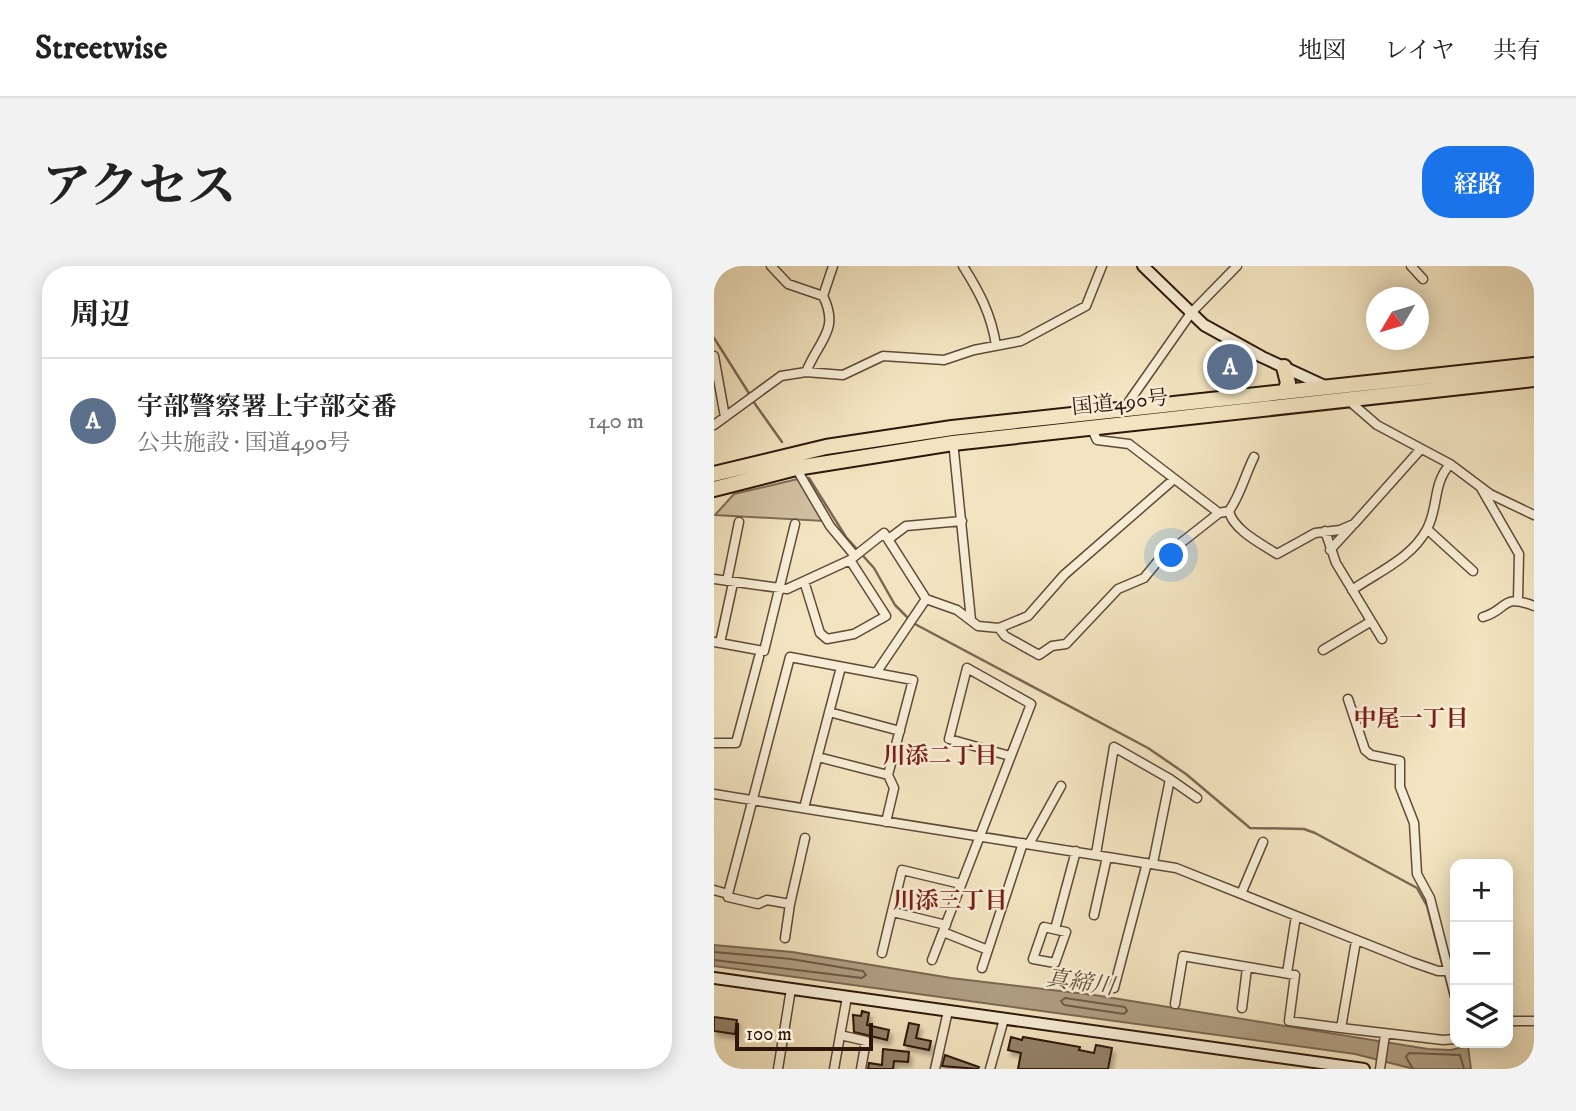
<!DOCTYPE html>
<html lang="ja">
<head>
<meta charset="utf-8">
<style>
  :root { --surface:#fff; --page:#f2f2f2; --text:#222; --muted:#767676; --line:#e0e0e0; --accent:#1a73e8 }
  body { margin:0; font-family:"IM FELL DW Pica","Noto Serif JP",serif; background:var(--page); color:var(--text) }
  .controls { position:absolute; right:21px; bottom:21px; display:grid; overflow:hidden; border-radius:14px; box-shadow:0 4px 18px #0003 }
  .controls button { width:63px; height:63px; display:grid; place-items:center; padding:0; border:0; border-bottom:2px solid var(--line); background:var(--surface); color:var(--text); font:35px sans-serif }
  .compass { position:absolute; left:652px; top:21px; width:63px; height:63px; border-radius:50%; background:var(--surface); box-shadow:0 4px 18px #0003; rotate:232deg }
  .scale { position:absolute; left:21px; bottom:18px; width:138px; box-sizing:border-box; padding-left:7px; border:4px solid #2e170a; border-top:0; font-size:19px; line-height:24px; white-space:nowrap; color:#2e170a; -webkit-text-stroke:5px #f7edd6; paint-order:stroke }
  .you { position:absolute; left:458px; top:290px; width:24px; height:24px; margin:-18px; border:5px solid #fff; border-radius:50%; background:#1a73e8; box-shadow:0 0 0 10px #1a73e833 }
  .badge { display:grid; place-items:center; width:46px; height:46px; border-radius:50%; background:var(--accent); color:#fff; font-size:23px; font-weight:700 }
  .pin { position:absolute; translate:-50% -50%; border:4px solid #fff; box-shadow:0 2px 7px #0006 }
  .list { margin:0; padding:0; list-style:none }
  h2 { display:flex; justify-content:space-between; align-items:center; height:91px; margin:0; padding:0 28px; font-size:30px }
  h2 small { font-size:23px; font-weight:400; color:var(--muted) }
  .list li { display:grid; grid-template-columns:46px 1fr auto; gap:21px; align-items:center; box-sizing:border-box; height:126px; padding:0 28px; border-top:2px solid var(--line) }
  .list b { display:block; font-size:26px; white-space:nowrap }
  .list p { margin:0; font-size:23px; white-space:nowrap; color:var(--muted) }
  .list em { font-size:23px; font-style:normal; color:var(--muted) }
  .icon { flex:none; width:38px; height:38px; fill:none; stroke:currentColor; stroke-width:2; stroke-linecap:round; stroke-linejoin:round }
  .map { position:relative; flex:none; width:820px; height:803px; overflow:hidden; border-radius:28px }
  header { display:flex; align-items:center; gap:42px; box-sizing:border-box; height:98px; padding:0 35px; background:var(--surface); border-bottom:2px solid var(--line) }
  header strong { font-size:33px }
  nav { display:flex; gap:38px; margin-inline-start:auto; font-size:24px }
  .intro { display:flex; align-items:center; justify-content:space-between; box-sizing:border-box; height:168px; padding:0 42px }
  h1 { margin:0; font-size:49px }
  .button { padding:18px 32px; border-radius:28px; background:var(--accent); color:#fff; font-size:24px; font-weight:700 }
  main { display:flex; gap:42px; padding:0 42px }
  aside { flex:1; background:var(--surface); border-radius:28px; box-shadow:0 4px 18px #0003 }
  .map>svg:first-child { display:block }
</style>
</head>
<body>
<header>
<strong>Streetwise</strong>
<nav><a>地図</a><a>レイヤ</a><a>共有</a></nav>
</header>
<div class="intro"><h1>アクセス</h1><a class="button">経路</a></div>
<main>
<aside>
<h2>周辺<small></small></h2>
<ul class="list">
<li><span class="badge" style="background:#5c6f8a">A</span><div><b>宇部警察署上宇部交番</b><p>公共施設 · 国道490号</p></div><em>140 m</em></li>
</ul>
</aside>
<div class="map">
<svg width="820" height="803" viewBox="0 0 820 803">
  <defs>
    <filter id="shadow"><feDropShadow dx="3" dy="5" stdDeviation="2" flood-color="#0004"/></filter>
  </defs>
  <rect width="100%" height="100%" fill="#f2e4c0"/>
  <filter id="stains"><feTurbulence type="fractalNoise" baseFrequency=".00286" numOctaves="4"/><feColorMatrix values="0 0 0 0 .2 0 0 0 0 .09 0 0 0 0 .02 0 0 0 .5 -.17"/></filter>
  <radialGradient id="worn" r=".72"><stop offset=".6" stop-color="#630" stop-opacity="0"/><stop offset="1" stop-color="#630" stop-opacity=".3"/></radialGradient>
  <path fill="#d1c1a1" stroke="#806c56" stroke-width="2" d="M84 213 109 255 1 249 20 228Z"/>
  <path fill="#af9e82" stroke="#7b6852" stroke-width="2" d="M0 679 78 686 237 712 380 729 714 783 737 784 754 780 757 803H700L641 788 0 700Z"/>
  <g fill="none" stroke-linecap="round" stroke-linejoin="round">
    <path stroke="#6e5a46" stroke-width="2" d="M0 686 77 693 149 705 152 709 148 712 0 694
      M351 732 411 741 413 745 410 748 350 739 347 735Z
      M699 803 692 791 695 787 746 789 750 803"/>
    <path stroke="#7b6852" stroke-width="2.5" d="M0 72 36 129
      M39 135 68 176
      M95 212 132 271 160 302 181 339 199 357 434 482 472 508 536 562 590 563 601 567 703 622 713 640 741 747"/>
  </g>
  <path fill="#948269" stroke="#2e170a" stroke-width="2" filter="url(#shadow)" d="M148 745 155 747 153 759 175 764 173 774 140 766 139 749 147 750Z
    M0 751 23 754 21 768 0 765Z
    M195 757 205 759 202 772 217 775 215 784 190 779Z
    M297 771 308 774 309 771 366 781 365 784 380 787 382 779 398 782 394 803H304L307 787 294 784Z
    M169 783 195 786 194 796 180 795 179 803H154L155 797 168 799Z
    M231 789 265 801 264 803 228 800Z"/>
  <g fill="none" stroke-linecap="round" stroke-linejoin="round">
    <g stroke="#5f4a38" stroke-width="11">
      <path id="street" d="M57 0 74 18 109 30
        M249 0C266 27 277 48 282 79
        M697 0 709 13
        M0 90 11 151
        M92 106C105 74 126 64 109 30L119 0
        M633 133 663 159 736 198 776 228 820 249
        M409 144 477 47 523 0
        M0 159 67 110 92 106 129 109 169 90 230 94 260 84 307 75 372 40 388 0
        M377 161 383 174 415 178 505 247 515 245C519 264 548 278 563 288L601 267 626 264 640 258 706 184
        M239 175 257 354
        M82 202 116 260 141 290
        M767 222 805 288 804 334
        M515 245C526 230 531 209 540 191
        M713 263 759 305
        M611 265 622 297 668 373
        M176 272 192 260 248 255
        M616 284 638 260
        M0 313 73 323 136 294 170 267 212 333 243 344 264 360 285 362 314 350 350 309 459 214
        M13 315 25 256
        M90 315 106 367 113 373 140 368 172 350 136 294
        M638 324C664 306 698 292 713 263 725 240 718 219 736 198
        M769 351C794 344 787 327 820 340
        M285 362 291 370 325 389 338 380 352 378 404 323 430 312 444 295 505 247
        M0 376 50 385 81 258
        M6 377 19 317
        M609 384 656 356
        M162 407 212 333
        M634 433 651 484 657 489 686 495V521L700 557 703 608 716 632 741 730
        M115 446 186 465
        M0 477H22L45 391
        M104 491 174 509
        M0 528 462 602 698 696 724 705H741
        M90 542 127 401
        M315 578 347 520
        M382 588 400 481 456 513 483 532
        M439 597 456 513
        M0 624 14 628V631L44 638 53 634 76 638 91 572
        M14 628 76 391 199 414 174 509 180 522 172 556
        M527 628 549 576
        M179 646 232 659
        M380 649 393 591
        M330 661 352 666 341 697 319 693Z
        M341 663 362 585
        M229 666 274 684
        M71 672 76 638
        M642 675 627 762 729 774 741 773
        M168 687 188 604 247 618
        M218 694 317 438 253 402 235 473 296 490
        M268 702 309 577
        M573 707 582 650
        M400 722 433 597
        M461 738 469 690 581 709 575 755 627 762
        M528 742 533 702
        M794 755H820
        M126 769 152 775 147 803
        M64 803 77 723
        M120 803 133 731
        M221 803 234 745
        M276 803 290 753
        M666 803 671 769"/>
    </g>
    <g stroke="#2e170a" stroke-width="14">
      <path id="secondary" d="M429 0 490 59 548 91 613 121
        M0 712 650 803"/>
    </g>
    <g stroke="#2e170a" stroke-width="18">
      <path id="highway" d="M570 101 574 117 571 126
        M0 208 112 181 238 162 820 99
        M0 223 82 202 239 177 820 113"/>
    </g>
    <use href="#street" stroke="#f7edd6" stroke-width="8"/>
    <use href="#secondary" stroke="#f7edd6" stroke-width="10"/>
    <use href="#highway" stroke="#f2e4c0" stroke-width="14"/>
  </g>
  <g text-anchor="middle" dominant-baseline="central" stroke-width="5" stroke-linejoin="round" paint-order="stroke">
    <g font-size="21" fill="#2e170a" stroke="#f7edd6">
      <text transform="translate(406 137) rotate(-6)">国道490号</text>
    </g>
    <g font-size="23" font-weight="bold" fill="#7a1f14" stroke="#f7edd6">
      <text x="697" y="453">中尾一丁目</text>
      <text x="226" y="490">川添二丁目</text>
      <text x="236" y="635">川添三丁目</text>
    </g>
    <g font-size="23" font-style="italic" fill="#624d3a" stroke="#f7edd6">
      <text transform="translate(366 717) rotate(8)">真締川</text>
    </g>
  </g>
  <rect width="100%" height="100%" filter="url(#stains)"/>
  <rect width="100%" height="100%" fill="url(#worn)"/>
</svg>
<div class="controls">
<button>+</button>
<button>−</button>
<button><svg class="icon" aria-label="layers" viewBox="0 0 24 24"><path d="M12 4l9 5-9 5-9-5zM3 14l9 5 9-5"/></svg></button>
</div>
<svg class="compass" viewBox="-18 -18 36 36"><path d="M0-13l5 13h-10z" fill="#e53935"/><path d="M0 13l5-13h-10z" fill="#767676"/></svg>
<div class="scale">100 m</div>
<div class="you"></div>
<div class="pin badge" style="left:516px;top:101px;background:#5c6f8a">A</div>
</div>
</main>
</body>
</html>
